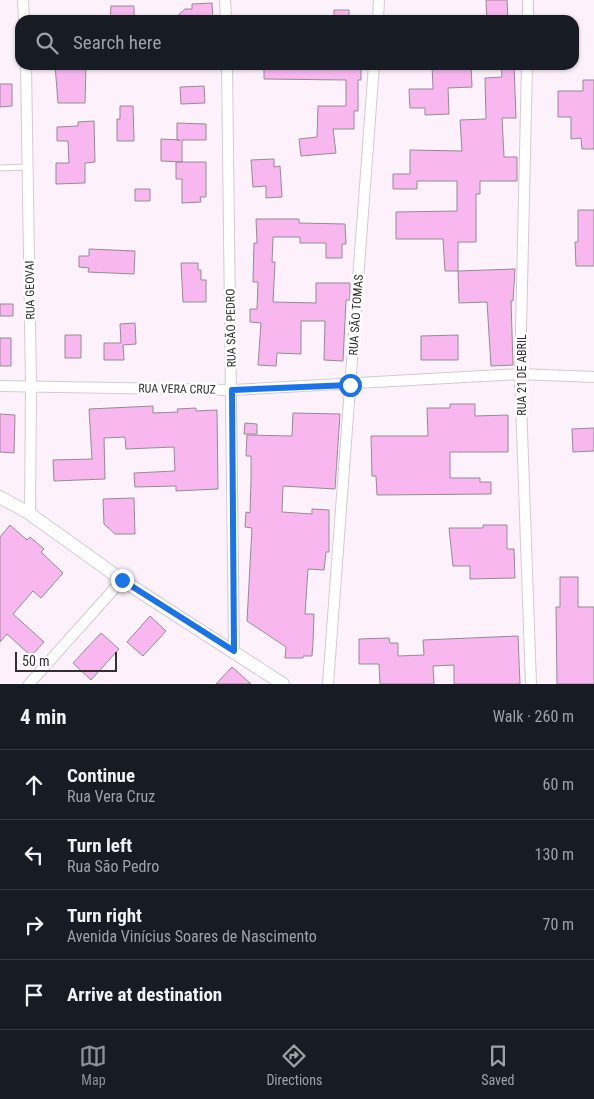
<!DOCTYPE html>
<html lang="en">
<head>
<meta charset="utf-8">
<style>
  :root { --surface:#171b24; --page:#242831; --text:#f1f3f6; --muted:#9ea1a6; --line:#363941; --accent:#8c9099 }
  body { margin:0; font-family:"Roboto Condensed",sans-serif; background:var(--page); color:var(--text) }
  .scale { position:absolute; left:15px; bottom:12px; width:102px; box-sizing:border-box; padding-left:5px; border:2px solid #332f32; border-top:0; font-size:14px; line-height:18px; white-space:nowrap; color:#332f32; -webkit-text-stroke:4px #fff; paint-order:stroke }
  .stop { position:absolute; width:15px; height:15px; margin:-11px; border:4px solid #1a73e8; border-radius:50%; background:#fff }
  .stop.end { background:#1a73e8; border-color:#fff; box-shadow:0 1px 5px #0008 }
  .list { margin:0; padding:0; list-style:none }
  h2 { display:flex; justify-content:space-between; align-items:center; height:65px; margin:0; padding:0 20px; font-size:21px }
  h2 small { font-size:16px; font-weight:400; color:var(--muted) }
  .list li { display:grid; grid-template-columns:32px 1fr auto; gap:15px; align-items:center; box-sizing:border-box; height:70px; padding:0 20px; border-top:1px solid var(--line) }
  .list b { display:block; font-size:19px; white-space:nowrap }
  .list p { margin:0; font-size:16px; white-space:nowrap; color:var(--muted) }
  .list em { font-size:16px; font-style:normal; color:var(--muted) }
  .icon { flex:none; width:28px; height:28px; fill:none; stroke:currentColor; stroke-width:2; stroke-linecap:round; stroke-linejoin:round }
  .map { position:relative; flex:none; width:594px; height:684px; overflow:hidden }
  .search { position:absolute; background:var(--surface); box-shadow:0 1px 4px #0004; left:15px; right:15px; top:15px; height:55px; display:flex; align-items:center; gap:12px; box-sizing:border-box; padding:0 18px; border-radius:15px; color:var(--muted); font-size:19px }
  .sheet { height:345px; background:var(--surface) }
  nav { display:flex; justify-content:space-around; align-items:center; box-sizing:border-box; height:70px; border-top:1px solid var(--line); background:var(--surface); font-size:14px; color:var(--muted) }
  nav a { display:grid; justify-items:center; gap:2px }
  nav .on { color:var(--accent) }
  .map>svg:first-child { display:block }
</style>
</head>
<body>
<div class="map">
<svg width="594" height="684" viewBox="0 0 594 684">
  <rect width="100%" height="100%" fill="#fdf2fb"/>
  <path fill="#f8b7ee" stroke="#958c93" d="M486 0H507L508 20H487Z
    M212 3 213 20H173L185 9H192V4Z
    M111 6H134V20H110Z
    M334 10H349V20H334Z
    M55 65H86L85 103H58Z
    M264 65H361V80H358V111H354V129H333L336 153 301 156 299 139 317 137 318 106H346V80L264 79Z
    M432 65H471L472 87 448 88 449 114 425 115V108H410L409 89H433Z
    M501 65H514L516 118H502L504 157H517V181H480V194H476V242H458V271H445L443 239H396V212L457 211V181H417V189H393V174H410V150L462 151 460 120 486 119 485 78 502 77Z
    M583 80H594V149H582L581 138 571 139V117H558V91H583Z
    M0 84H12V106L0 107Z
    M204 86 205 103 181 104 180 87Z
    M120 106H133L134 141H117V119H120Z
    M94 121 95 162 85 163V183L56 184V163H69L68 141H57V127L78 126V122Z
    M177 123 206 124V140H182V162L161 161V139L180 140H177Z
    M274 159V167L280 166 282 197 266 198V186L253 187 251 160Z
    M176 162H206V197H200L201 202 182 203V179H176Z
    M135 189H150V201H135Z
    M578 210H594V266H576L575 242H578Z
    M256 219H299V223L345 224 346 244H342V258H326V243H300V237H273L272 262H275L273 302 316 303V283H350V300H346L343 361 324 360 325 321H301V354L277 353 276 366 258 365 261 323 250 322V309H257L258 282H253L254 243H257Z
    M89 249 135 251 134 274 88 272 89 268 79 267V256H89Z
    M181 263H198V270H201V280H206V302H183Z
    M515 269 513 301H511L513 365 491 366 487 302 459 303 458 271Z
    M0 304H13V316H0Z
    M135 323 136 344 123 345 124 360H104V343H121L120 324Z
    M65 335H81V358H65Z
    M458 335V360H421V336Z
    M0 338H11V366H0Z
    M450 404H475V416L508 415V452H450V478H480V482H491V494L377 495 376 476H372L371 436H428L427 408H450Z
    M153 406V413L178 412 177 409 196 408V411L217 410 218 489 176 491V486L135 487 134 473 175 471 174 447 126 449 125 437 104 438 105 479 54 481 53 460 92 459 89 409Z
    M293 413 340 414 335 489 283 486 282 512 312 514V509L329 510V552H326L324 570 308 569 305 614H314L313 642 312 656H303V658H285L286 647 247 621 252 528 245 527 246 512 250 513 251 480V456H246L247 435 292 436Z
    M0 414 15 415 14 453 0 452Z
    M245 423 257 424V434H244Z
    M594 428V451L573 452 572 429Z
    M134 498 135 534H115L104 524 103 499Z
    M10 525 27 540 30 537 44 549 41 552 63 573 41 598 33 591 13 614 44 642 31 656 7 634 0 642V537Z
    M483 525H507V549H514L515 578 470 579V566H453L449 528H483Z
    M560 577H578V607H594V684H557L556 607H560Z
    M150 616 166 631 143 656 127 642Z
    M101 633 119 649 91 680 73 663Z
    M518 636 520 684H454V665L433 666 434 684H380L379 664H359V639L389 638 390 643H398V656L424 655 423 640Z
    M232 667 251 684H216Z"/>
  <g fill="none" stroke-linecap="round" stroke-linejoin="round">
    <g stroke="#d4cad2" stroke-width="7">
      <path id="service" d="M0 168 27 167"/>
    </g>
    <g stroke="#d4cad2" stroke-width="12">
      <path id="minor" d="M23 0 24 20
        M225 0 226 20
        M378 20 379 0
        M528 20V0
        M26 65 31 387 30 514
        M227 65 234 651
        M527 65 520 374 531 684
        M0 386 232 390 520 374 594 377
        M29 684 122 580
        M328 684 374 65"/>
    </g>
    <g stroke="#d4cad2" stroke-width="14">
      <path id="tertiary" d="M0 497 30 514 122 580 283 684"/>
    </g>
    <use href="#service" stroke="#fff" stroke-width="5"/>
    <use href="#minor" stroke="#fff" stroke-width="10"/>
    <use href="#tertiary" stroke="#fff" stroke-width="12"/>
  </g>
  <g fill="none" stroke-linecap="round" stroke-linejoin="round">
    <path stroke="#1a73e8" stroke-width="6" d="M122 580 234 651 232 390 350 385"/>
  </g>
  <g text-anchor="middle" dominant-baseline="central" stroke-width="5" stroke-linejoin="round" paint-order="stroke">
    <g font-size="12" fill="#332f32" stroke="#fff">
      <text transform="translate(30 290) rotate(-91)">RUA GEOVAI</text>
      <text transform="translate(356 315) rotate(-86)">RUA SÃO TOMAS</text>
      <text transform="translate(231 328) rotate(-91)">RUA SÃO PEDRO</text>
      <text transform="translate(522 375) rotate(-90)">RUA 21 DE ABRIL</text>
      <text transform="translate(177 389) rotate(1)">RUA VERA CRUZ</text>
    </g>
  </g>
</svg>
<div class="scale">50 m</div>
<div class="stop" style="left:350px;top:385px"></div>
<div class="stop end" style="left:122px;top:580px"></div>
<div class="search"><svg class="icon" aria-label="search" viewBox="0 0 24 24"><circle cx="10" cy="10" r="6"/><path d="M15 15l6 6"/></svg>Search here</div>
</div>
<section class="sheet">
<h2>4 min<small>Walk · 260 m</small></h2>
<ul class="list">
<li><svg class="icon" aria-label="ahead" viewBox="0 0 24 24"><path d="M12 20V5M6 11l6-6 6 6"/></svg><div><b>Continue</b><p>Rua Vera Cruz</p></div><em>60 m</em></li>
<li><svg class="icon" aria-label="left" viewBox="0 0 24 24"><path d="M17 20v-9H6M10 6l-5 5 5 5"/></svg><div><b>Turn left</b><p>Rua São Pedro</p></div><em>130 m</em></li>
<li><svg class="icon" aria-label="right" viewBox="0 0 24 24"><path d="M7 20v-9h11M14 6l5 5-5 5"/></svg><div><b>Turn right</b><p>Avenida Vinícius Soares de Nascimento</p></div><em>70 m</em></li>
<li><svg class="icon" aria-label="arrive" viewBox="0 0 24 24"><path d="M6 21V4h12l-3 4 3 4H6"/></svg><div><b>Arrive at destination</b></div></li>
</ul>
</section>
<nav>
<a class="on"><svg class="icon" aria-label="map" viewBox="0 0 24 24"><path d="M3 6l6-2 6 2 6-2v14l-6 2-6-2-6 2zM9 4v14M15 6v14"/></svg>Map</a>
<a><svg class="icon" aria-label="directions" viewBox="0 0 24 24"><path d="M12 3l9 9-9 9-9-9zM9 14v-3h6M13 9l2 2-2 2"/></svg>Directions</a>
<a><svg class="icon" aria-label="saved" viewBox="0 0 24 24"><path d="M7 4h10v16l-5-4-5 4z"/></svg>Saved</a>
</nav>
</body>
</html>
